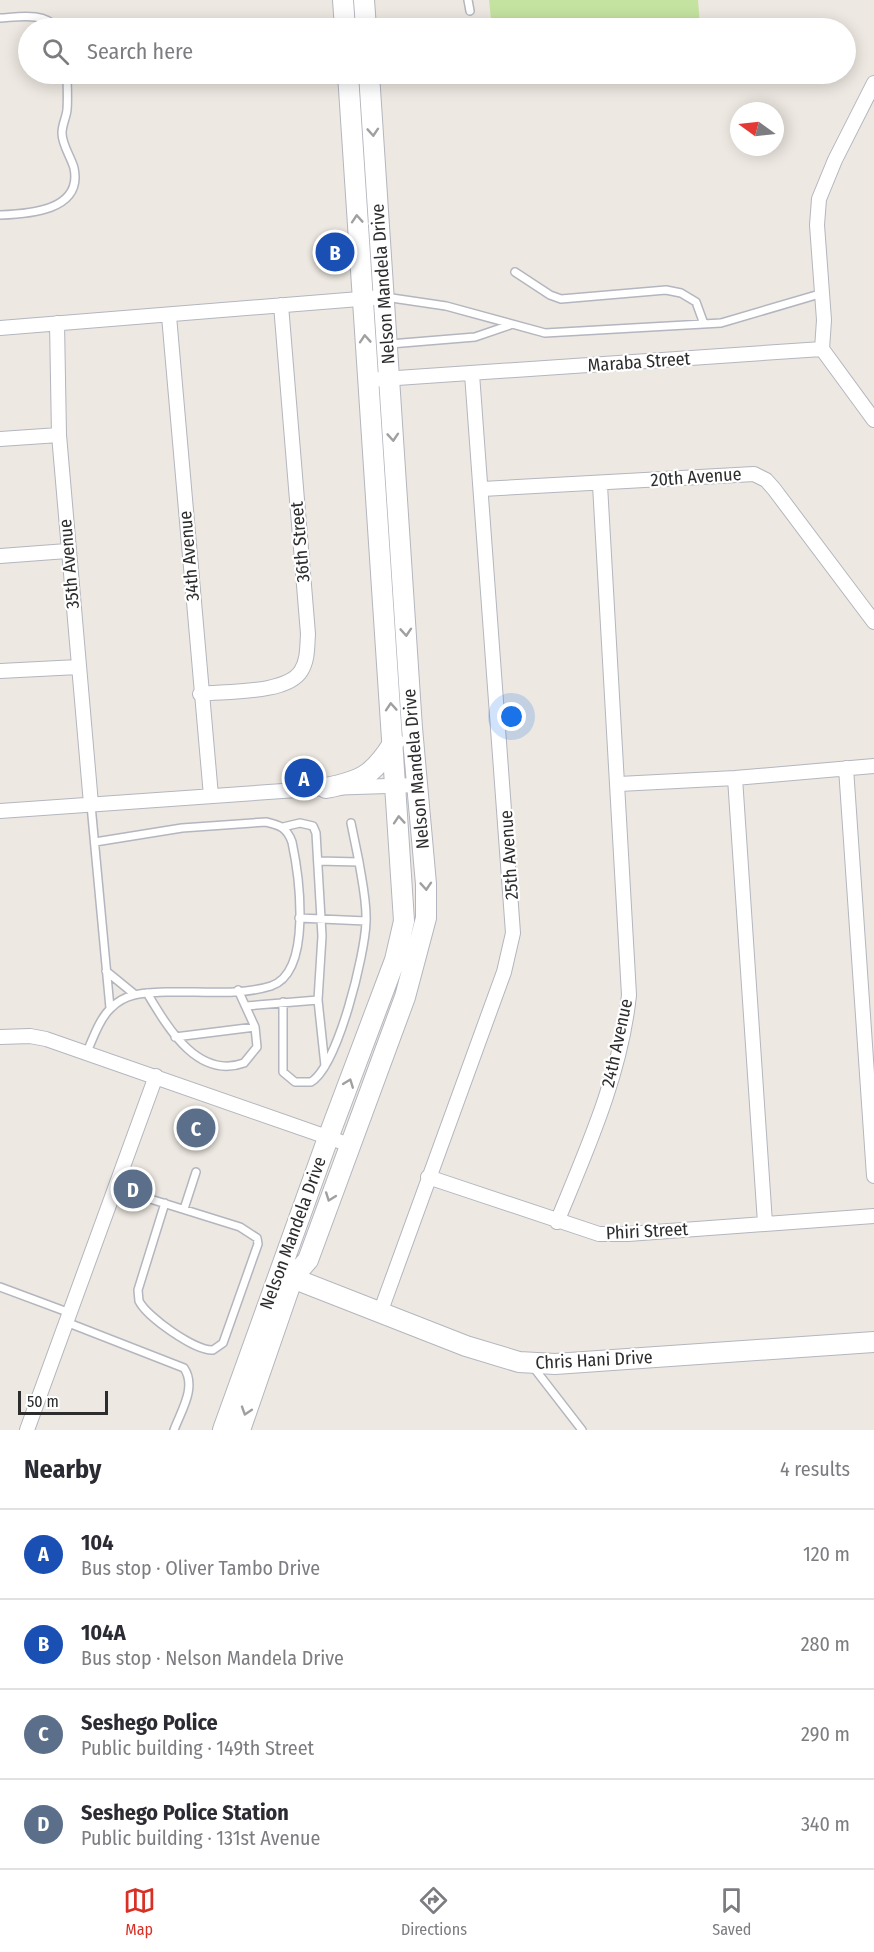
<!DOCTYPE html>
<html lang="en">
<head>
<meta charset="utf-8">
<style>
  :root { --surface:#fff; --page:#f2f2f3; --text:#2b2b33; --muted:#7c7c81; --line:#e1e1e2; --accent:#d93025 }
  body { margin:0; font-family:"Fira Sans Condensed",sans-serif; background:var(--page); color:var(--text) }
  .compass { position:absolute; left:730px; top:102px; width:54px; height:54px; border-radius:50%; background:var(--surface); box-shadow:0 3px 15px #0003; rotate:285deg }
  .scale { position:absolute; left:18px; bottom:15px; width:90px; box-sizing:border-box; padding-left:6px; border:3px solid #2d2d2d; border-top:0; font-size:16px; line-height:21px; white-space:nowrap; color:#2d2d2d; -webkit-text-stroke:4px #fff; paint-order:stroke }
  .you { position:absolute; left:512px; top:717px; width:21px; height:21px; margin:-15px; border:4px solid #fff; border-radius:50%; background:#1a73e8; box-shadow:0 0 0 9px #1a73e833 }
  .badge { display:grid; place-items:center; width:39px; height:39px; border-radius:50%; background:var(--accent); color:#fff; font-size:20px; font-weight:700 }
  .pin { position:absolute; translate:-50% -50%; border:3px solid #fff; box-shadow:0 2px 6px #0006 }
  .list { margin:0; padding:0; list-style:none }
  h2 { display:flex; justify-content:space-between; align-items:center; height:78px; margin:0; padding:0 24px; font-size:26px }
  h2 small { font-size:20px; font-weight:400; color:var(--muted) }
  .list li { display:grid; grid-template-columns:39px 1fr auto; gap:18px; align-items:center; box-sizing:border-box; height:90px; padding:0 24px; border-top:2px solid var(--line) }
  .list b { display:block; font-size:22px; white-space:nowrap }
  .list p { margin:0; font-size:20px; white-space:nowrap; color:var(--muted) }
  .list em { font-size:20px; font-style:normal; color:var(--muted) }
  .icon { flex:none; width:33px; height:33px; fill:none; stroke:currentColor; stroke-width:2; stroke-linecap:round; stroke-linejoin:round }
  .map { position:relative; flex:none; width:874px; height:1430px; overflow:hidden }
  .search { position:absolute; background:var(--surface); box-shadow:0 3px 15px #0003; left:18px; right:18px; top:18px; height:66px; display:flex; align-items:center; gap:15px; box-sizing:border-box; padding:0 21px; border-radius:33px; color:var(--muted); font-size:22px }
  .sheet { height:438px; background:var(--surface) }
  nav { display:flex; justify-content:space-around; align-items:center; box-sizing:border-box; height:84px; border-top:2px solid var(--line); background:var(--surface); font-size:16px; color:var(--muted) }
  nav a { display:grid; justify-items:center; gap:3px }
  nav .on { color:var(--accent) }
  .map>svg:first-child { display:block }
</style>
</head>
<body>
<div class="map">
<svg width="874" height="1430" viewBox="0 0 874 1430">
  <rect width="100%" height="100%" fill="#ede8e1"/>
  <path fill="#c4e3a0" d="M489 0H698L700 28H492Z"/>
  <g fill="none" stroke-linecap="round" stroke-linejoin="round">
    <g stroke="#b4b6bf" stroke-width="10">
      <path id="lane" d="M468 0 470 11
        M0 18C19 17 44 12 57 28
        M0 215C28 214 83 211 74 168 71 157 62 145 62 133 62 125 66 118 67 110 68 99 67 85 67 74
        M515 272 550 295 561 299 666 290 681 293 696 302 704 324
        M385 297 446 306 545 333 721 323 823 293
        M390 344 475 337 510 325
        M91 805 110 1008
        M351 823 359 862
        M299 918 366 921
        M106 971 133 993
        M147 993C167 1026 197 1080 244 1063L257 1047 255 1027 238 990
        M318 1000 325 1066
        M283 1002V1072L295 1082H311C338 1066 365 954 366 922 367 902 362 881 359 862L318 861
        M246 1006 318 1000 322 936 316 833 313 826 300 823 283 827
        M175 1037 255 1027
        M87 1052C93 1038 100 1018 111 1008 126 992 146 993 166 992 199 991 239 996 271 986 313 972 299 875 292 842 287 828 280 825 266 822L182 828 95 842
        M115 1188 240 1227 257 1238 258 1244 223 1343 213 1350C195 1351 147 1317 139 1301L138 1290 165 1203
        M184 1209 196 1172
        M0 1287 70 1313
        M66 1322 184 1368C197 1387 181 1411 174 1430
        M534 1368 582 1430"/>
    </g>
    <g stroke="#b4b6bf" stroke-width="16">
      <path id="street" d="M169 316 211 796
        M57 323 59 435 91 804
        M0 328 384 297
        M822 349 824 320 817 225 819 199 835 160 874 83
        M822 349 874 420
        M368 380 822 349
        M0 439 59 435
        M482 489 754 474 766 480 774 489 874 622
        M0 556 67 551
        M0 671 78 667
        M200 694C226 691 287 694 301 671 308 660 307 647 308 634L281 305
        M846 768 874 1176
        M735 778 765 1223
        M619 784 735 778 874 766
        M0 811 326 788 418 785
        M0 1037 30 1036 46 1039 350 1145
        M428 1177 599 1234H628L874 1216
        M557 1222C587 1149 621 1074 629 995L600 485
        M380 1313 504 972 513 933 472 374
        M27 1430 156 1076"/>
    </g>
    <g stroke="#b4b6bf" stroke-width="22">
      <path id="secondary" d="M343 0 345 28
        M364 0 366 28
        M326 788C363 781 374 774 394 742
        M282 1274 466 1346 519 1362 555 1364 874 1342
        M223 1430 328 1138 395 960 404 921 348 74
        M240 1430 293 1277 308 1260 405 997 426 918V884L412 728 369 74"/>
    </g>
    <use href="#lane" stroke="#fff" stroke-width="7"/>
    <use href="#street" stroke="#fff" stroke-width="14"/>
    <use href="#secondary" stroke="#fff" stroke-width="20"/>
  </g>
  <defs><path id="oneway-chevron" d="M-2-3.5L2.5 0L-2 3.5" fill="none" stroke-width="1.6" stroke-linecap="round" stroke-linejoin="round" transform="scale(1.5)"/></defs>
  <g stroke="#a0a0a0">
    <use href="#oneway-chevron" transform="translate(373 132) rotate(86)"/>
    <use href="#oneway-chevron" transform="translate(357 219) rotate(-94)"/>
    <use href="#oneway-chevron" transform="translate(365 339) rotate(-94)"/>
    <use href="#oneway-chevron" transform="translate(393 437) rotate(86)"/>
    <use href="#oneway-chevron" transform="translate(406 632) rotate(86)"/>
    <use href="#oneway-chevron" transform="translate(391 707) rotate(-94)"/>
    <use href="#oneway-chevron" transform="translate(399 820) rotate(-94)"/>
    <use href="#oneway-chevron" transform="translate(426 886) rotate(86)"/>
    <use href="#oneway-chevron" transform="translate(349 1083) rotate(-69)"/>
    <use href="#oneway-chevron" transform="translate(330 1197) rotate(110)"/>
    <use href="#oneway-chevron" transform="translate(246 1411) rotate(108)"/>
  </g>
  <g text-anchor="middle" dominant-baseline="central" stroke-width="4.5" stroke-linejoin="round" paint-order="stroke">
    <g font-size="18" fill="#2d2d2d" stroke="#fff">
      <text transform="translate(383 284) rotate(-94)">Nelson Mandela Drive</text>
      <text transform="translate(639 362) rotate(-4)">Maraba Street</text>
      <text transform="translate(696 477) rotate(-4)">20th Avenue</text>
      <text transform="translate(300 542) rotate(-95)">36th Street</text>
      <text transform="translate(189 556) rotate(-95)">34th Avenue</text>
      <text transform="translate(69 564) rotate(-95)">35th Avenue</text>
      <text transform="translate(416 769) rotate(-95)">Nelson Mandela Drive</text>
      <text transform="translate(509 855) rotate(-94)">25th Avenue</text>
      <text transform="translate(617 1043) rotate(-78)">24th Avenue</text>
      <text transform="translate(647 1231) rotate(-3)">Phiri Street</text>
      <text transform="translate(293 1233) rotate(-70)">Nelson Mandela Drive</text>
      <text transform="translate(594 1360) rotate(-3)">Chris Hani Drive</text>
    </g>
  </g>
</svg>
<svg class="compass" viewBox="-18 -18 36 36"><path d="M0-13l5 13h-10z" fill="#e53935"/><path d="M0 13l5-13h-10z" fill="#7c7c81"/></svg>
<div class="scale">50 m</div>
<div class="you"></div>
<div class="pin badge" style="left:304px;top:778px;background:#1a4fb4">A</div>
<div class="pin badge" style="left:335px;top:252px;background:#1a4fb4">B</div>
<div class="pin badge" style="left:196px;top:1128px;background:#5c6f8a">C</div>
<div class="pin badge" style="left:133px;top:1189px;background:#5c6f8a">D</div>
<div class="search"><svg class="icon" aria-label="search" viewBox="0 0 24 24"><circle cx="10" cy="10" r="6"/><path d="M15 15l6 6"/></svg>Search here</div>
</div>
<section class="sheet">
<h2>Nearby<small>4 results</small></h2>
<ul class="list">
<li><span class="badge" style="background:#1a4fb4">A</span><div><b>104</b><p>Bus stop · Oliver Tambo Drive</p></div><em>120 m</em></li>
<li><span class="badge" style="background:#1a4fb4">B</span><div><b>104A</b><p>Bus stop · Nelson Mandela Drive</p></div><em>280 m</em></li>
<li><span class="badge" style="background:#5c6f8a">C</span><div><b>Seshego Police</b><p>Public building · 149th Street</p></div><em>290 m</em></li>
<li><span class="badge" style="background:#5c6f8a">D</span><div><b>Seshego Police Station</b><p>Public building · 131st Avenue</p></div><em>340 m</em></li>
</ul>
</section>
<nav>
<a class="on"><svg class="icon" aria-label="map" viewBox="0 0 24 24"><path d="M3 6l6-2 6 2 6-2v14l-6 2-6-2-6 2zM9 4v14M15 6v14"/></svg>Map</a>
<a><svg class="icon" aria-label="directions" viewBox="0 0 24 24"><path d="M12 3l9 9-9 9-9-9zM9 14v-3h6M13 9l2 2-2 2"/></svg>Directions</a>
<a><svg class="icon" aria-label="saved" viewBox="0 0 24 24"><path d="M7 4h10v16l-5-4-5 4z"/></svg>Saved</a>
</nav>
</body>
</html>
